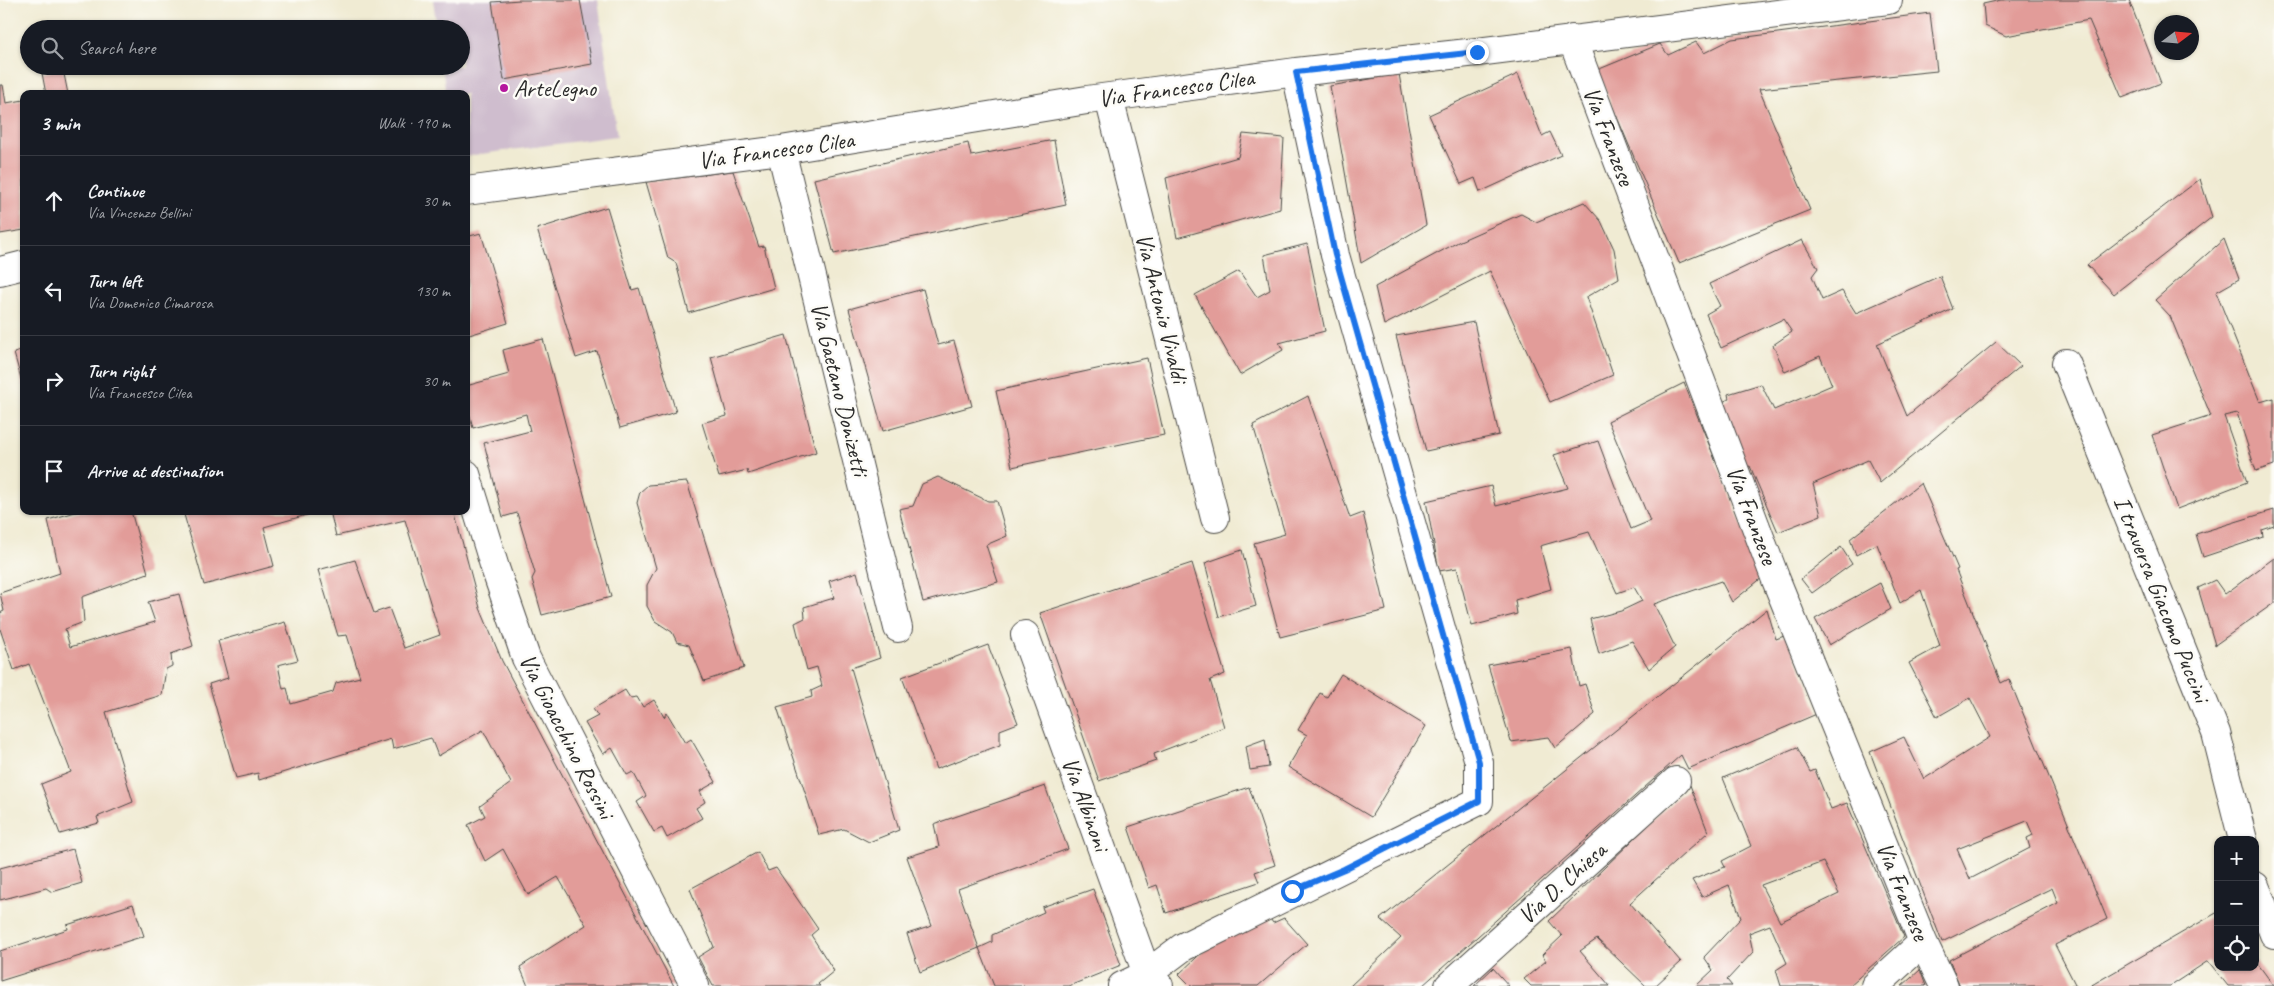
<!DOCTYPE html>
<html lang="en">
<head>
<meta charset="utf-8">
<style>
  :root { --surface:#171b24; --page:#242831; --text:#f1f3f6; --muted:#9ea1a6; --line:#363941 }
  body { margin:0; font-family:Caveat,sans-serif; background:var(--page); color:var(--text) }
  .controls { position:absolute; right:15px; bottom:15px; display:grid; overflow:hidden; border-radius:10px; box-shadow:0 1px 4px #0004 }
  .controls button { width:45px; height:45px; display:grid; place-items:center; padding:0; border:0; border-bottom:1px solid var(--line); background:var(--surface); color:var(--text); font:25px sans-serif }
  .compass { position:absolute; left:2154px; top:15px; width:45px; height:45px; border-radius:50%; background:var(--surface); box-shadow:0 1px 4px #0004; rotate:74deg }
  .stop { position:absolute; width:15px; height:15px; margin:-11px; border:4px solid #1a73e8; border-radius:50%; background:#fff }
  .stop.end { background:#1a73e8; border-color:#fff; box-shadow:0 1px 5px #0008 }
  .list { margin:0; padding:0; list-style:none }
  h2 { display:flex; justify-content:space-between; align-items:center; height:65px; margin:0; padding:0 20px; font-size:21px }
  h2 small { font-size:16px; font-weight:400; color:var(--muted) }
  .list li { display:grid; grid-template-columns:32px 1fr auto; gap:15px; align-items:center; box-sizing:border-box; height:90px; padding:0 20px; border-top:1px solid var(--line) }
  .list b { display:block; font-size:19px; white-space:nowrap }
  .list p { margin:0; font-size:16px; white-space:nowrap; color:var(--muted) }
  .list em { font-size:16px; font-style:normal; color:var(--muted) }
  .icon { flex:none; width:28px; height:28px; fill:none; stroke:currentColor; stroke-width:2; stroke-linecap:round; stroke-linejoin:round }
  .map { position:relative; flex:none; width:2274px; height:986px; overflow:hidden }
  .search { position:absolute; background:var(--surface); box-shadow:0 1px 4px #0004; left:20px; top:20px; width:450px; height:55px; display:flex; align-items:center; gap:12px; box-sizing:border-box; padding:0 18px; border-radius:28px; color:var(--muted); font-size:19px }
  .panel { position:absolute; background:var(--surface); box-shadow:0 1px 4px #0004; left:20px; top:90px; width:450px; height:425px; border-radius:10px }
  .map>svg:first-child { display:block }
</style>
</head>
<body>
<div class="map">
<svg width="2274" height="986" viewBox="0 0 2274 986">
  <rect width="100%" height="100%" fill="#fdfcf7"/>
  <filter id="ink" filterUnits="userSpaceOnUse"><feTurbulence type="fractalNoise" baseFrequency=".02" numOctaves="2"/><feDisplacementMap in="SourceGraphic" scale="10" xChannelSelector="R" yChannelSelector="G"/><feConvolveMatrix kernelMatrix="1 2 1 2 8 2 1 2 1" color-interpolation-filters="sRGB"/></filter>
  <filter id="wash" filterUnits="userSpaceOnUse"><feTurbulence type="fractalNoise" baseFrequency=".0096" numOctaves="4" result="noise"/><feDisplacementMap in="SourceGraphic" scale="20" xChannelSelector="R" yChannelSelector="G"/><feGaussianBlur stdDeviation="1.12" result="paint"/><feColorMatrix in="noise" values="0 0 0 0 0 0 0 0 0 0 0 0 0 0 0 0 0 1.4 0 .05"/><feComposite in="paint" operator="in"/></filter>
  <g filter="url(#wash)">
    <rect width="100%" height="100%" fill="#f0ebd3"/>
    <path fill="#cfbdce" d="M433 0H598L617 136 466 156V94H446L442 66H461V29H437Z"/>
    <g id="blocks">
      <path fill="#e29c99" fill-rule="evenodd" d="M520 0H580L592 64 504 80 492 2Z
        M2001 0H2129L2161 83 2122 98 2089 20 2006 36 1985 26 1983 4Z
        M1930 13 1937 71 1759 89 1810 210 1679 263 1597 70 1660 44 1668 55 1696 42 1704 53 1732 39Z
        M63 69 68 94H46L42 73Z
        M1399 74 1426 225 1361 263 1330 86Z
        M1518 74 1542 136 1550 132 1561 155 1480 192 1475 178 1461 184 1429 115Z
        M0 85H3L6 103 24 100V230L0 234Z
        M1243 134 1284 138 1280 209 1177 238 1166 178 1238 157Z
        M1054 140 1066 205 834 254 814 179 968 143 971 156Z
        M733 171 759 247 764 246 774 288 689 313 676 263 668 258 646 182Z
        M2200 179 2212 217 2114 294 2087 265Z
        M1584 202 1601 221 1614 249 1619 278 1586 297 1613 375 1550 402 1490 271 1384 325 1375 287 1460 241 1521 214 1536 222Z
        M607 207 632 290 639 288 676 412 620 428 597 351 576 358 537 229Z
        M481 233 508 323 466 336V237Z
        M2224 239 2239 279 2216 292 2260 402 2274 398V465L2256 471 2237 413 2224 416 2247 482 2177 509 2152 435 2211 416 2170 316 2155 300Z
        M1802 240 1818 268 1812 276 1822 300 1842 291 1856 313 1940 276 1953 309 1877 344 1907 416 1996 342 2021 366 1880 483 1868 460 1813 484 1821 515 1778 532 1750 466 1745 468 1720 403 1729 399 1728 394 1761 384 1774 410 1832 385 1820 356 1785 372 1773 345 1792 332 1783 319 1721 348 1706 314 1720 306 1709 284Z
        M1307 244 1325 331 1279 343 1283 350 1240 375 1195 295 1239 271 1257 297 1270 290 1264 255Z
        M923 289 938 345 954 341 972 406 883 431 849 309Z
        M1474 322 1499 435 1426 451 1396 336Z
        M786 335 816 452 748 474 747 470 719 477 702 423 727 416 711 357Z
        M543 339 611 597 542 615 532 579 535 573 517 513 503 517 484 443 530 431 526 414 473 428 466 401V386L509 374 503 350Z
        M24 350V386H23L14 353Z
        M1147 358 1164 435 1012 467 996 391Z
        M1684 383 1763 577 1732 602 1721 581 1654 604 1675 647 1649 669 1632 641 1599 654 1590 619 1621 611 1642 601 1634 587 1617 593 1589 532 1540 546 1551 589 1515 600 1517 614 1472 626 1457 568 1439 571 1426 501 1491 486 1496 506 1568 488 1554 455 1598 441 1631 529 1650 521 1608 421Z
        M1308 396 1350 518 1363 513 1386 610 1280 637 1254 543 1285 534 1253 425Z
        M938 477 988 501H997L1007 536 986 545 998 582 923 602 899 509 913 506 922 484Z
        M687 482 744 668 704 681 689 645 677 642 672 632 655 621 647 606V585L656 568 637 503 640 492 648 485Z
        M1921 483 1958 569 1956 570 2001 683 2009 679 2107 919 2055 945 2076 986H1960L1949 960 2058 903 2052 888 1942 942 1870 752 1904 737 1924 779 1990 737 1970 698 1937 717 1909 663 1940 646 1921 590 1900 603 1877 544 1856 555 1850 539ZM2027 821 2033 835 2027 838 2030 848 1970 879 1957 849Z
        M2274 510V526L2262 530 2263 537 2203 557 2196 534Z
        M79 511H131L148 573 82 597 84 622 65 629 70 647 155 622 148 602 179 594 193 646 171 654 172 666 166 669 162 695 106 712 133 802 97 817 99 823 60 834 41 784 71 772 29 664 14 670 0 629V613L4 611 0 593 60 573 48 520Z
        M183 511H309L310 514 264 527 274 566 204 585Z
        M330 511H454L480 608 502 661 674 986H528L520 967 586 925 558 877 528 895 503 849 485 861 468 825 485 816 480 806 511 783 483 730 438 756 431 738 393 749 391 739 259 780 258 773 236 778 209 684 228 678 218 641 285 622 298 660 278 665 283 689 287 688 291 704 333 692 336 683 360 677 347 635 338 636 318 570 355 560 374 613 389 608 404 648 440 635 405 520 336 536Z
        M1841 547 1852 564 1812 593 1801 579Z
        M1242 550 1256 606 1219 617 1205 563Z
        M2274 558V603L2215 645 2198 588 2215 580 2225 594Z
        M1192 563 1225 674 1210 680 1224 727 1154 754 1156 761 1099 781 1040 613Z
        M857 572 880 658 851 668 899 830 869 842 844 829 819 835 777 707 812 697 811 691 822 686 817 667 807 670 795 623 805 618 804 607 834 598 829 581Z
        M1880 583 1891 609 1829 645 1815 619Z
        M1767 609 1776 639 1787 635 1819 713 1688 769 1681 755 1422 986H1350L1401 938 1380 919Z
        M988 645 1018 723 1000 730V745L936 769 902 677Z
        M1572 649 1579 686 1585 684 1595 714 1555 748 1548 737 1511 742 1488 665Z
        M1341 674 1426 726 1371 817 1288 767 1307 735 1298 730 1320 693 1327 697Z
        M625 690 630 698 637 697 643 707 654 700 664 717 667 713 685 743 691 739 716 782 700 791 705 802 696 808 702 818 667 838 662 828 654 832 637 802 646 796 633 772 627 775 612 748 603 754 585 723 598 716 593 709Z
        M1265 739 1269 767 1250 770 1246 746Z
        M1797 747 1810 772 1815 770 1831 809 1847 803 1904 937 1849 986H1781L1776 970 1787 963 1770 925 1749 933 1753 952 1727 980 1732 986H1696L1713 970 1704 957 1741 918 1729 885 1702 897 1692 880 1725 867 1722 861 1751 846 1723 778ZM1823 862 1839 894 1780 922 1761 885Z
        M1690 785 1708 832 1630 903 1681 962 1655 986H1646L1597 939 1580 951 1610 986H1531L1524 979 1546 961 1542 955 1562 936 1549 921Z
        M1045 786 1068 849 958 889 979 948 920 972 907 934 932 926 907 857 939 847 934 824Z
        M1249 787 1275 865 1255 872 1259 882 1166 913 1157 885 1149 888 1128 827Z
        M73 849 82 883 52 892 46 888 0 900V868Z
        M758 852 768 871 776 868 818 929 811 935 834 971 818 984 820 986H713L698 957 714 947 690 889Z
        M1093 889 1121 965 1069 986H994L979 948 992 942V935L1044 912 1042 907Z
        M133 904 144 936 0 981V951L68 929 67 925Z
        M2218 912V967H2255V960L2274 986H2228L2208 961 2170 986H2090Z
        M1266 913 1273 923 1284 918 1307 944 1258 986H1191L1179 974 1231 925Z
        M1493 968 1509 986H1474Z
        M1920 970 1926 986H1902Z"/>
    </g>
  </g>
  <g filter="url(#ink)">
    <use href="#blocks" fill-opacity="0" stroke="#494844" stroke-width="1"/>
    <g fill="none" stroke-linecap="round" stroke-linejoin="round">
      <g stroke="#494844" stroke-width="30">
        <path id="minor" d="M1572 39 1776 580 1923 942 1944 986
          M1109 98 1215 518
          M781 150 898 628
          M466 191 781 150 1087 100 1296 72 1477 52 1888 0
          M0 271 24 265
          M2066 363 2216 733 2243 840
          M466 474 495 568 526 658 695 986
          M1025 635 1147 974 1159 986
          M2255 886 2274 934
          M1122 986 1147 974 1183 947 1479 801V762L1335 255 1296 72
          M1449 986 1676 781
          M1875 986 1923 942"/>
      </g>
      <use href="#minor" stroke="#fff" stroke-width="28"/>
    </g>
  </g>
  <g fill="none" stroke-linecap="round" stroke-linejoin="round" filter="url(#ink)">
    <path stroke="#1a73e8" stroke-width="6" d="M1292 891 1344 869 1479 801V762L1335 255 1296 72 1477 52"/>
  </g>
  <circle fill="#b5179e" stroke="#fdfcf7" stroke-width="2" cx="504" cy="88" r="5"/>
  <g text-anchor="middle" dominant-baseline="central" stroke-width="5" stroke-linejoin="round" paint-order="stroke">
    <g font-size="24" fill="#2b2b2b" stroke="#fdfcf7" text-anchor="start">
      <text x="514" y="88">ArteLegno</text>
    </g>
    <g font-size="24" fill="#2b2b2b" stroke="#fdfcf7">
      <text transform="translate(1176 88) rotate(-8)">Via Francesco Cilea</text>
      <text transform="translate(1609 136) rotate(69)">Via Franzese</text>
      <text transform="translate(776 150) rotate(-8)">Via Francesco Cilea</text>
      <text transform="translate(1162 308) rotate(76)">Via Antonio Vivaldi</text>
      <text transform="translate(840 389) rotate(76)">Via Gaetano Donizetti</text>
      <text transform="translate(1752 515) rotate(69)">Via Franzese</text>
      <text transform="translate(2162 599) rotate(68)">I traversa Giacomo Puccini</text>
      <text transform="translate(567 736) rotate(63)">Via Gioacchino Rossini</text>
      <text transform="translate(1086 804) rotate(70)">Via Albinoni</text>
      <text transform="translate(1562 883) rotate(-42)">Via D. Chiesa</text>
      <text transform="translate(1903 891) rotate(68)">Via Franzese</text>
    </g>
  </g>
</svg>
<div class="controls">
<button>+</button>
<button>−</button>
<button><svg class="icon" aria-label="locate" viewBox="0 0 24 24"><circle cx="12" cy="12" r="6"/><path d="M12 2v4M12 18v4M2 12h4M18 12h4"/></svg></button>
</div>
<svg class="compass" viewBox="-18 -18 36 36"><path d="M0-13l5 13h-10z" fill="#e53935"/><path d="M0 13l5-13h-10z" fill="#9ea1a6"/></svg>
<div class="stop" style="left:1292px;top:891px"></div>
<div class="stop end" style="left:1477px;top:52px"></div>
<div class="search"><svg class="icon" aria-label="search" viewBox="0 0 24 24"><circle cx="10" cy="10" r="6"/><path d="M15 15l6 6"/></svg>Search here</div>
<section class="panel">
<h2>3 min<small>Walk · 190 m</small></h2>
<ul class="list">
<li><svg class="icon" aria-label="ahead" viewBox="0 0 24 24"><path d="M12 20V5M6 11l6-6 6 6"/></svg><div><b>Continue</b><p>Via Vincenzo Bellini</p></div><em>30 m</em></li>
<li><svg class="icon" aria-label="left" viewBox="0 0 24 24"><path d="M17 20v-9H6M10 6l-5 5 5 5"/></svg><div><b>Turn left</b><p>Via Domenico Cimarosa</p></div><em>130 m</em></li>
<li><svg class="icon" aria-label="right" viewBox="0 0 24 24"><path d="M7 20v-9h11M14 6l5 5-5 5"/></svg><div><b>Turn right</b><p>Via Francesco Cilea</p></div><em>30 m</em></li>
<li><svg class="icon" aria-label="arrive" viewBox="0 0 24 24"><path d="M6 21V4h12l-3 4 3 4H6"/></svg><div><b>Arrive at destination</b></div></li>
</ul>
</section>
</div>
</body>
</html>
